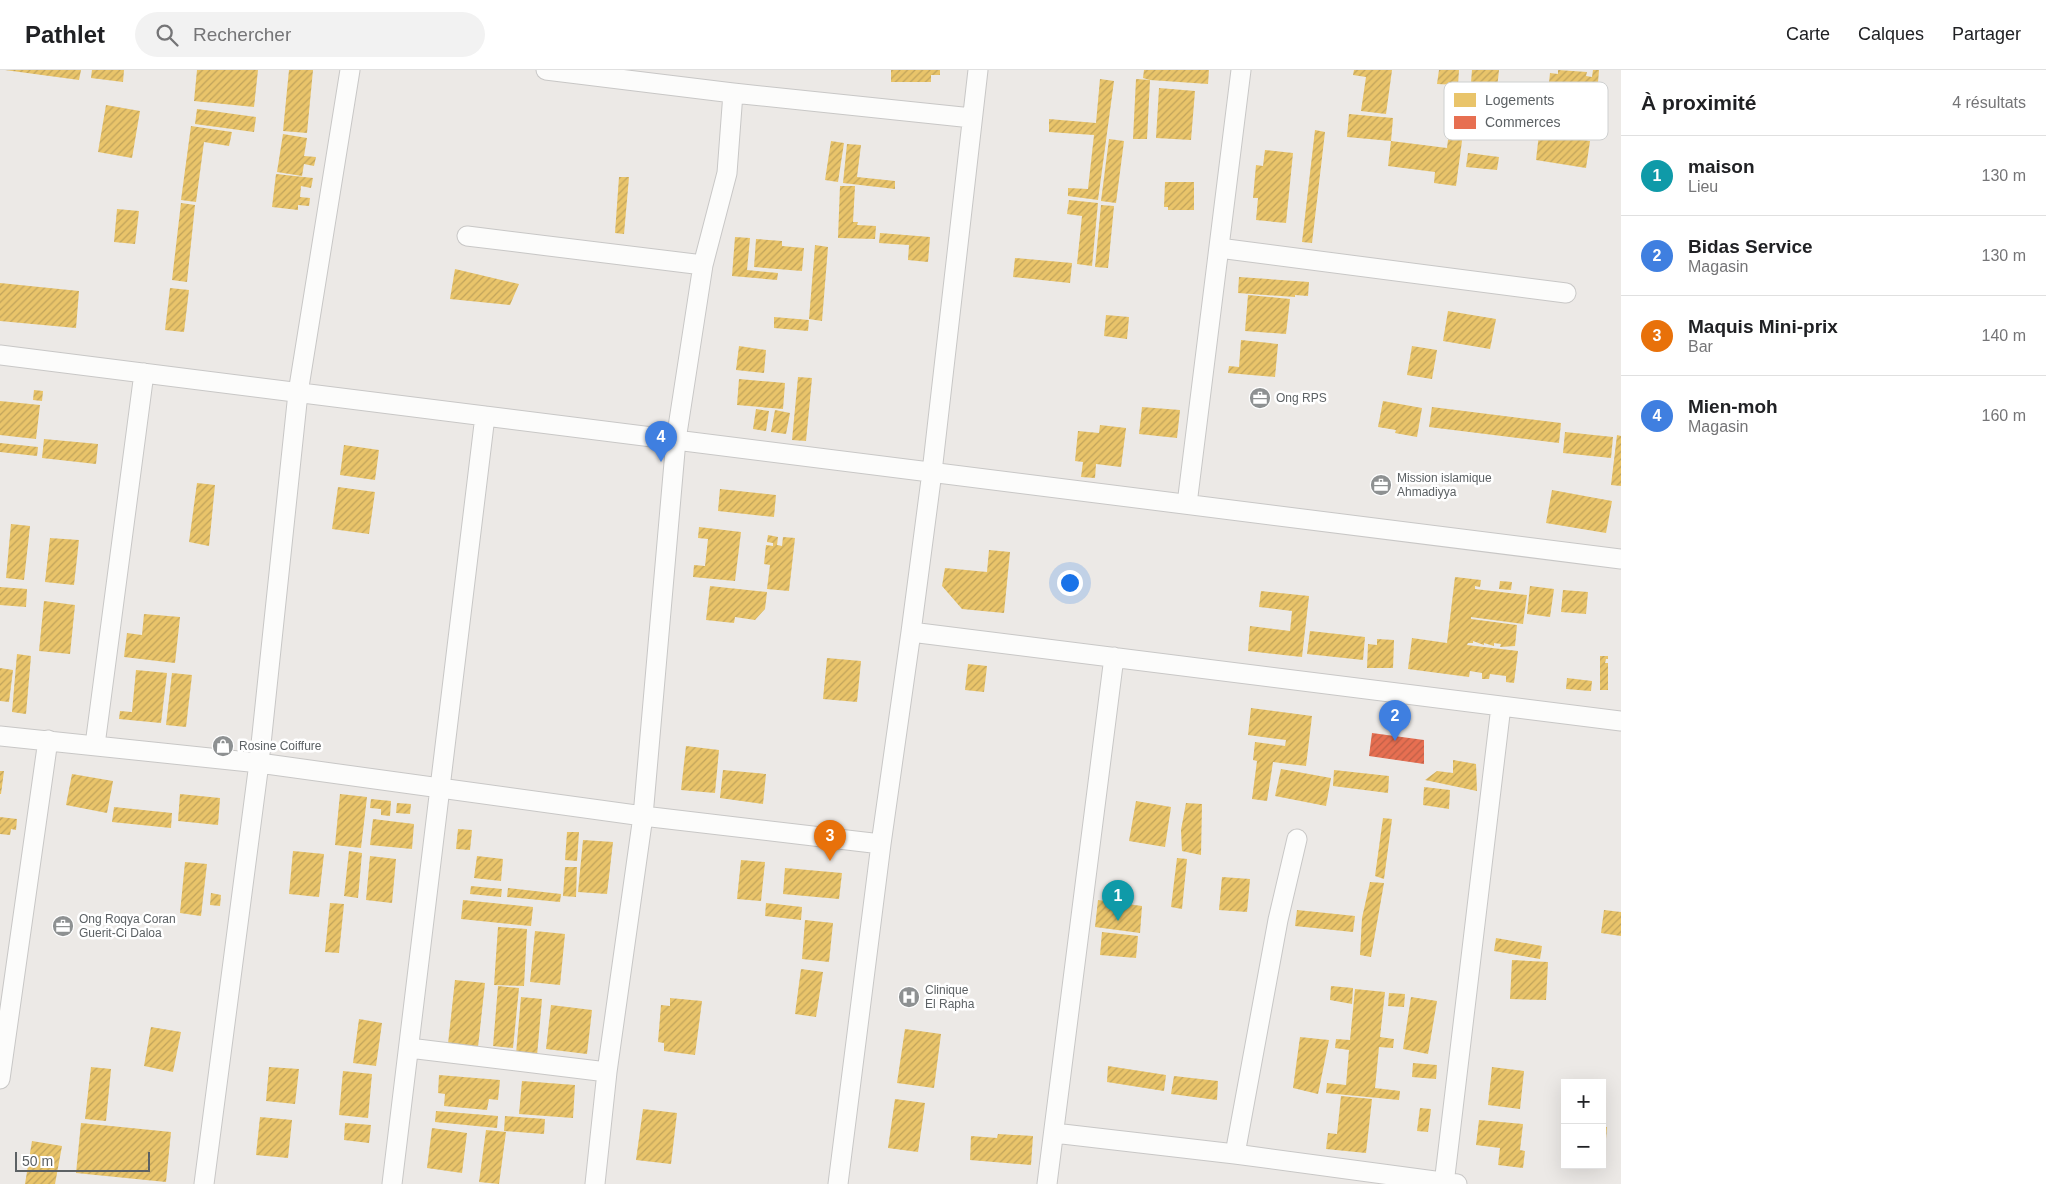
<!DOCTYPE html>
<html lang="fr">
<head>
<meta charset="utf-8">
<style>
  :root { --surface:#fff; --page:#f2f2f2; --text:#202124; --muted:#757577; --line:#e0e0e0; --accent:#2563eb }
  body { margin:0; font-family:Helvetica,sans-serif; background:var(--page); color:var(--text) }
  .controls { position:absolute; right:15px; bottom:15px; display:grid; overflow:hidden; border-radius:0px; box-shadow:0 5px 20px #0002 }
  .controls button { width:45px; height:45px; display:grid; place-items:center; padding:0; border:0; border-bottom:1px solid var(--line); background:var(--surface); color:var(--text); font:25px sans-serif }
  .scale { position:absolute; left:15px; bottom:12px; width:135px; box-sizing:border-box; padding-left:5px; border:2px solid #5c6164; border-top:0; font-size:14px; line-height:18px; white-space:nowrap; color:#5c6164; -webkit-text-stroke:4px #fff; paint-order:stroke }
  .you { position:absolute; left:1069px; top:512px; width:18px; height:18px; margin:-12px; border:4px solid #fff; border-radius:50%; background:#1a73e8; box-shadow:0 0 0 8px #1a73e833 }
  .badge { display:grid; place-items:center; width:32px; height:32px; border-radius:50%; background:var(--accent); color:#fff; font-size:16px; font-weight:700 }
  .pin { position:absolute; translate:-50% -41px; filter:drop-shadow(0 1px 2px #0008) }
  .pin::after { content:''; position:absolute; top:26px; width:18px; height:15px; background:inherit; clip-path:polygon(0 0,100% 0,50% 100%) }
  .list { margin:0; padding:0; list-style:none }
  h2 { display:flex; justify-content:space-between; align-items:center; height:65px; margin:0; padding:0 20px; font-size:21px }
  h2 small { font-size:16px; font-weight:400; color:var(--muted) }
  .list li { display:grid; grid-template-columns:32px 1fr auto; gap:15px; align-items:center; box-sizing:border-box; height:80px; padding:0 20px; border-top:1px solid var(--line) }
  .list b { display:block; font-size:19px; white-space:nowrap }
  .list p { margin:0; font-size:16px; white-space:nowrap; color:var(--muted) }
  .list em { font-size:16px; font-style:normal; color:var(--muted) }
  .icon { flex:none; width:28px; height:28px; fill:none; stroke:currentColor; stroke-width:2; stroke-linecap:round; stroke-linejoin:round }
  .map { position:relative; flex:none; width:1621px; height:1114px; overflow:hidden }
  header { display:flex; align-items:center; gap:30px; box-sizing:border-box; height:70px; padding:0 25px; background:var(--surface); border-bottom:1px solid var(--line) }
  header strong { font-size:24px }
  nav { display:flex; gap:28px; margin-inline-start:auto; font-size:18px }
  .search { width:350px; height:45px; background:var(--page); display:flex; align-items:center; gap:12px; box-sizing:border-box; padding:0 18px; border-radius:28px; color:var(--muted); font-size:19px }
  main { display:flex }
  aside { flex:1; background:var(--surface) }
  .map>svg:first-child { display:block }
</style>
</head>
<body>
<header>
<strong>Pathlet</strong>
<div class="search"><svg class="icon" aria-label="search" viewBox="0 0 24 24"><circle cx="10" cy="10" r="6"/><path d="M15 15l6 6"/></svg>Rechercher</div>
<nav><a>Carte</a><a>Calques</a><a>Partager</a></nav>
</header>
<main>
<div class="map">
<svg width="1621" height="1114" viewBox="0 0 1621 1114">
  <defs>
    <pattern id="homes-hatch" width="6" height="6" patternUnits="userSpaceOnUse" patternTransform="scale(1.25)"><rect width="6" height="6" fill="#e9c46a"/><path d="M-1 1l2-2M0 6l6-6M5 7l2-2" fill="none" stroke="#c0a35b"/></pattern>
    <pattern id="shops-hatch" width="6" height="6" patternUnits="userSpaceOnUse" patternTransform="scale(1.25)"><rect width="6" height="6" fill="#e76f51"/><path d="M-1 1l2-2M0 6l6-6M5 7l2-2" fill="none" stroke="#be5f47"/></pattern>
  </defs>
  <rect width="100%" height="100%" fill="#ece9e6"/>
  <path fill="url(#homes-hatch)" d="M5 0H81L79 10Z
    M92 0H124L123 12 91 8Z
    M197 0H258L254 37 194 31Z
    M289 0H313L307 63 283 61Z
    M891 0H940V5H931V12H891Z
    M1144 0H1209L1208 14 1150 10 1147 69H1133L1136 9 1150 10 1143 8Z
    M1354 0H1392L1386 44 1361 41 1366 7 1353 5Z
    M1439 0H1459L1458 15 1437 14Z
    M1472 0H1499L1496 28 1470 25Z
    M1558 0 1587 2 1586 6 1592 7 1593 0H1599L1596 37 1547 32 1550 3 1558 4Z
    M1100 9 1114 11 1098 130 1068 126V118L1088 119 1094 65 1049 62V49L1096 53Z
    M1159 18 1195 21 1191 70 1156 68Z
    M106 35 140 41 132 88 98 82Z
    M197 39 256 47 254 62 195 54Z
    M1349 44 1393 48 1391 71 1447 78 1451 46 1465 48 1456 116 1434 113 1435 102 1388 96 1391 71 1347 67Z
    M191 56 232 62 229 76 204 72 196 132 181 130Z
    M1315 60 1325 62 1312 173 1302 172Z
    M283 64 307 68 304 86 316 87 314 96 304 94 302 106 277 102Z
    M1539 64 1590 71 1586 98 1536 90Z
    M1109 69 1124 71 1116 133 1101 131Z
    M831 71 844 73 838 112 825 110Z
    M847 74 861 75 857 107 895 111V119L843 113Z
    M1265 80 1293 83 1286 153 1256 150 1258 128H1253L1256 95 1263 96Z
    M1468 83 1499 87 1497 100 1466 97Z
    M276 104 313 108 311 118 301 116 300 127 310 128 309 136 298 135V140L272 137Z
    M619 107H629L624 164 615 163Z
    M1165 112H1194V140H1168V137H1164Z
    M840 116H855L853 152H858L857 155 876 156 875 169 838 168Z
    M1069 130 1098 133 1092 196 1077 194 1082 146 1067 144Z
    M181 133 195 135 187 212 172 210Z
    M1101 135 1114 136 1108 198 1095 197Z
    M117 139 139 141 135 174 114 172Z
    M880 163 930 167 928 192 908 190 909 175 879 173Z
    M735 167 750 168 747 200 778 203 777 210 732 206Z
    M756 169 782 171V176L804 178 802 201 754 197Z
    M815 175 828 177 822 251 809 249Z
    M1015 188 1072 193 1070 213 1013 207Z
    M455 199 519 214 510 235 450 229Z
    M1239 207 1309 212 1308 226 1295 225V227L1238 223Z
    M0 213 79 221 76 258 0 251Z
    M170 218 189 220 184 262 165 260Z
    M1248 225 1290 229 1286 264 1245 261Z
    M1448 241 1496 249 1490 279 1443 271Z
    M1106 245 1129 247 1127 269 1104 266Z
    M774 247 809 250 808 261 774 258Z
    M1241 270 1278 274 1275 307 1228 303 1229 296 1239 297Z
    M739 276 766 280 764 303 736 300Z
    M1412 276 1437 280 1432 309 1407 305Z
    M798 307 812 308 806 371 792 370Z
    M739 309 785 313 783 339 737 335Z
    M34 320 43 321 42 331 33 330Z
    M0 331 40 335 36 369 0 365Z
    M1383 331 1422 338 1417 367 1395 363 1396 360 1378 357Z
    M1142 337 1180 340 1177 368 1139 364Z
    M1432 337 1561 353 1559 373 1429 357Z
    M756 339 769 341 766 361 753 359Z
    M775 340 790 343 786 364 771 362Z
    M1100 355 1126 358 1121 397 1096 394 1095 408 1081 407 1083 392 1075 391 1078 361 1099 363Z
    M1565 362 1613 367 1611 388 1563 383Z
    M1617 365 1621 366V416L1611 415Z
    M44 369 98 374 96 394 42 388Z
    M0 373 38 377 37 386 0 382Z
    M344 375 379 380 375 410 340 405Z
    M197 413 215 415 209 476 189 472Z
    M338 417 375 422 369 464 332 459Z
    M720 419 776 425 774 447 718 441Z
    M1552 420 1612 431 1606 463 1546 453Z
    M11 454 30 456 24 510 6 508Z
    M699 457 741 462 735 511 693 507 694 495 705 496 708 469 698 468Z
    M768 465 778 467 777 475 782 476 783 467 795 468 789 521 767 519 770 495 764 494 766 475 773 476V473L767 472Z
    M50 468 79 470 74 515 45 512Z
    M989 480 1010 482 1004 543 962 539 942 516 945 498 987 502Z
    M1455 507 1481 510 1480 517 1475 516V519L1527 525 1523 554 1471 547V549L1517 555 1515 576 1500 577 1501 574 1494 573V576L1484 573V575L1473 571V573H1468L1467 575 1518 581 1514 613 1506 612V606L1490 604 1489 609H1482V603L1470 601 1469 607 1408 599 1412 568 1447 573Z
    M1500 511 1512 512 1511 520 1499 519Z
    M710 516 767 522 765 539 755 550 735 547 734 553 706 550Z
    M1530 516 1554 519 1550 547 1527 544Z
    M0 517 27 519 26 537 0 535Z
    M1563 520 1588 522 1586 544 1561 542Z
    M1261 521 1309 526 1302 587 1248 581 1250 556 1290 561 1292 541 1259 537Z
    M44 531 75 535 70 584 39 581Z
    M144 544 180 547 175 593 124 587 127 563 142 565Z
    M1310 561 1365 567 1363 590 1307 584Z
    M1377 569 1394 570 1393 598H1367L1368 574 1377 575Z
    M17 584 31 586 26 644 12 642Z
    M1600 586H1608V589H1606L1605 593H1608V620H1600Z
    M827 588 861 591 857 632 823 629Z
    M968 594 987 596 984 622 965 620Z
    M0 598 13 600 9 632 0 631Z
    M136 600 167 603 161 653 119 649 120 641 132 642Z
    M172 603 192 605 186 657 166 655Z
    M1567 608 1592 611 1591 621 1566 619Z
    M1251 638 1312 646 1306 696 1273 692 1267 731 1252 729 1257 691 1253 690 1255 672 1285 676 1286 670 1248 665Z
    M686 676 719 680 715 723 681 720Z
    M1453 690 1476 694 1477 721 1425 710 1437 701 1453 703Z
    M1281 699 1331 708 1326 736 1275 726Z
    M723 700 766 704 763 734 720 728Z
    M1334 700 1389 706 1388 723 1333 716Z
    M0 701H4L1 724H0Z
    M72 704 113 711 107 743 66 735Z
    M1424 717 1450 720 1449 739 1423 735Z
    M180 724 220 728 218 755 178 751Z
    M340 724 367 727 361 778 335 775Z
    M371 729 391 731 390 746 381 745V739L370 738Z
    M1136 731 1171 737 1165 777 1129 771Z
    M397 733 411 734 410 744 396 743Z
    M1186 733 1202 734 1201 785 1182 781 1181 760Z
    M114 737 172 743 171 758 112 752Z
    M0 747 17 749 16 760 11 759 10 765 0 764Z
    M1383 748 1392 749 1384 809 1375 806Z
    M373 749 414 754 412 779 370 775Z
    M458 759 472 760 470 780 456 779Z
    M567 762H579L577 791 565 790Z
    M583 770 613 772 607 824 578 822Z
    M293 781 324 784 319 827 289 824Z
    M349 781 362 783 358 828 344 826Z
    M370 786 396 789 392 833 366 830Z
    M477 786 503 789 501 811 474 808Z
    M1177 788 1187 789 1182 839 1171 837Z
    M741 790 765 792 761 831 737 829Z
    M185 792 207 794 201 846 180 843Z
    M565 797H577L576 827 563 826Z
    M785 798 842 803 839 829 783 824Z
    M1222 807 1250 809 1247 842 1219 840Z
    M1370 812 1384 813 1371 887 1360 885 1362 848Z
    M471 816 502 819 501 827 470 824Z
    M508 818 561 824 560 832 507 827Z
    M211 823 221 825 220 836 210 835Z
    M463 830 533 837 531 856 461 849Z
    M1098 830 1142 836 1140 863 1095 857Z
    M330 833 344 834 339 883 325 882Z
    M766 833 802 837 801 850 765 846Z
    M1297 840 1355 846 1353 862 1295 856Z
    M1604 840 1621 842V866L1601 863Z
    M805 850 833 853 829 892 802 889Z
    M498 857 527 859 524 916 494 915Z
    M535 861 565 864 560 915 530 912Z
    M1102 862 1138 866 1136 888 1100 885Z
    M1496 868 1542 876 1540 889 1494 881Z
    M1512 890 1548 892 1546 930 1510 929Z
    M801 899 823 902 816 947 795 944Z
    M455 910 485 913 478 977 448 974Z
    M498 916 519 918 513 978 493 976Z
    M1331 916 1353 918 1352 934 1330 930Z
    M1355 919 1385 922 1380 967 1394 969 1393 978 1379 977 1375 1018 1400 1021 1399 1030 1326 1023 1327 1013 1346 1015 1349 980 1335 978 1336 969 1350 970Z
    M1389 923 1405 924 1404 937 1388 936Z
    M521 927 542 929 537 986 516 984Z
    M1411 927 1437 931 1428 984 1403 979Z
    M670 928 702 931 695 985 664 981V973L658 972 661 935 670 936Z
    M551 935 592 940 587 984 546 979Z
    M359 949 382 953 376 996 353 993Z
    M151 957 181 962 173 1002 144 996Z
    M905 959 941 964 934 1018 897 1013Z
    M1300 967 1329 970 1318 1024 1293 1018Z
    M1413 993 1437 995 1436 1009 1412 1007Z
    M1108 996 1166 1005 1164 1021 1107 1012Z
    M91 997 111 999 106 1051 85 1049Z
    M269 997 299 999 295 1034 266 1031Z
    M1492 997 1524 1001 1520 1039 1488 1035Z
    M343 1001 372 1004 368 1048 339 1045Z
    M439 1005 500 1010 498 1030 489 1029 487 1040 444 1036 445 1024 438 1023Z
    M1174 1006 1218 1011 1217 1030 1171 1024Z
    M522 1011 575 1015 573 1048 519 1044Z
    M1341 1026 1372 1029 1366 1083 1326 1079 1328 1063 1337 1064Z
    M895 1029 925 1033 918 1082 888 1078Z
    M1420 1038 1431 1039 1428 1062 1417 1061Z
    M643 1039 677 1043 671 1094 636 1090Z
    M436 1041 498 1046 497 1058 435 1052Z
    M505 1046 545 1049 544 1064 504 1061Z
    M260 1047 292 1050 288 1088 256 1085Z
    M1479 1050 1523 1054 1520 1080 1525 1081 1523 1098 1498 1095 1500 1078 1476 1075Z
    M81 1053 171 1062 166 1112 76 1103Z
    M345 1053 371 1055 369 1073 344 1070Z
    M1602 1057H1607L1605 1081H1602Z
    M432 1058 467 1063 462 1103 427 1098Z
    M486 1060 506 1062 499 1114 479 1112Z
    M998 1064 1033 1066 1031 1095 970 1090 971 1066 997 1068Z
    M32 1071 62 1076 55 1114H25Z"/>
  <path fill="url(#shops-hatch)" d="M1372 663 1424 670V694L1369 686Z"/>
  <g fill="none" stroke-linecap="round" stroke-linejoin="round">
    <g stroke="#c8c7c6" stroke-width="21">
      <path id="minor" d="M546 0 733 23 972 48
        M467 166 703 195
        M1219 178 1566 223
        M0 285 1621 489
        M1187 434 1241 0
        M911 562 1621 651
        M0 666 259 693 643 746 881 774
        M95 675 144 303
        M409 978 607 1002
        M0 1009 48 670
        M1054 1063 1235 1084 1457 1114
        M1235 1084 1278 850 1297 769
        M204 1114 259 693 298 323 350 0
        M392 1114 485 346
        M595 1114 607 1002 643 746 676 370 703 195 727 103 733 23
        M838 1114 881 774 911 562 932 402 978 0
        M1047 1114 1114 587
        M1444 1114 1501 636"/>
    </g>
    <use href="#minor" stroke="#fcfcfb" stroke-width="19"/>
  </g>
  <defs>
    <g id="office-disc" transform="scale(1.125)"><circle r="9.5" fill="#8e9192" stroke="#fff"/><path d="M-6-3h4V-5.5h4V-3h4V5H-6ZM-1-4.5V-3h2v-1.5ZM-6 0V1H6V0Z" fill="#fff"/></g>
    <g id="shop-disc" transform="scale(1.125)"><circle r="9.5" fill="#8e9192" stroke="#fff"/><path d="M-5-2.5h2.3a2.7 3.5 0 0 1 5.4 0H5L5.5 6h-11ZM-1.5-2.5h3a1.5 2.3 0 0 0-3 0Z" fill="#fff"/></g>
    <g id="hospital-disc" transform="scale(1.125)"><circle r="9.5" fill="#8e9192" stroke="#fff"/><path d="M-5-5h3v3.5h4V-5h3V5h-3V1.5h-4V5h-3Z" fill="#fff"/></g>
  </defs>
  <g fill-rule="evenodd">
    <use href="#office-disc" x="1260" y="328"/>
    <use href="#office-disc" x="1381" y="415"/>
    <use href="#shop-disc" x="223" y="676"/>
    <use href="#office-disc" x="63" y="856"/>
    <use href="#hospital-disc" x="909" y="927"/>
  </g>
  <g text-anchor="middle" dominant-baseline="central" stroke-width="5" stroke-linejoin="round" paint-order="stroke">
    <g font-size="12" fill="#5c6164" stroke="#fff" text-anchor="start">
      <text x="1276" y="328">Ong RPS</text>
      <text x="1397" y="408">Mission islamique<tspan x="1397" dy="14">Ahmadiyya</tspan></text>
      <text x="239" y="676">Rosine Coiffure</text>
      <text x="79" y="849">Ong Roqya Coran<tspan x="79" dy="14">Guerit-Ci Daloa</tspan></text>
      <text x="925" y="920">Clinique<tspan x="925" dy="14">El Rapha</tspan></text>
    </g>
  </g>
  <rect x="1444" y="12" width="164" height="58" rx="8" fill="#fff" stroke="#ced0d0" stroke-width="1"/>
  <rect x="1454" y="23" width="22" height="14" fill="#e9c46a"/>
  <rect x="1454" y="46" width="22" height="13" fill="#e76f51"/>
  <g font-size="14" fill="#5c6164">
    <text x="1485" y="35">Logements</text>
    <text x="1485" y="57">Commerces</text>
  </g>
</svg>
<div class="controls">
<button>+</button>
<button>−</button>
</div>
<div class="scale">50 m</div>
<div class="you"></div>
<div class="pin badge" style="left:1118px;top:851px;background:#0f9aa8">1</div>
<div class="pin badge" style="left:1395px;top:671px;background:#3f7fe0">2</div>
<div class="pin badge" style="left:830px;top:791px;background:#e8710a">3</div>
<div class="pin badge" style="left:661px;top:392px;background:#3f7fe0">4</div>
</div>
<aside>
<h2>À proximité<small>4 résultats</small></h2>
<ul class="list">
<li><span class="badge" style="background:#0f9aa8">1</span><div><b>maison</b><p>Lieu</p></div><em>130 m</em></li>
<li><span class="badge" style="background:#3f7fe0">2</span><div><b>Bidas Service</b><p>Magasin</p></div><em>130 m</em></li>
<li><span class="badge" style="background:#e8710a">3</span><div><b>Maquis Mini-prix</b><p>Bar</p></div><em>140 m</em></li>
<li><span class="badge" style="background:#3f7fe0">4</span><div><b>Mien-moh</b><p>Magasin</p></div><em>160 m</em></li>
</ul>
</aside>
</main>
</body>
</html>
